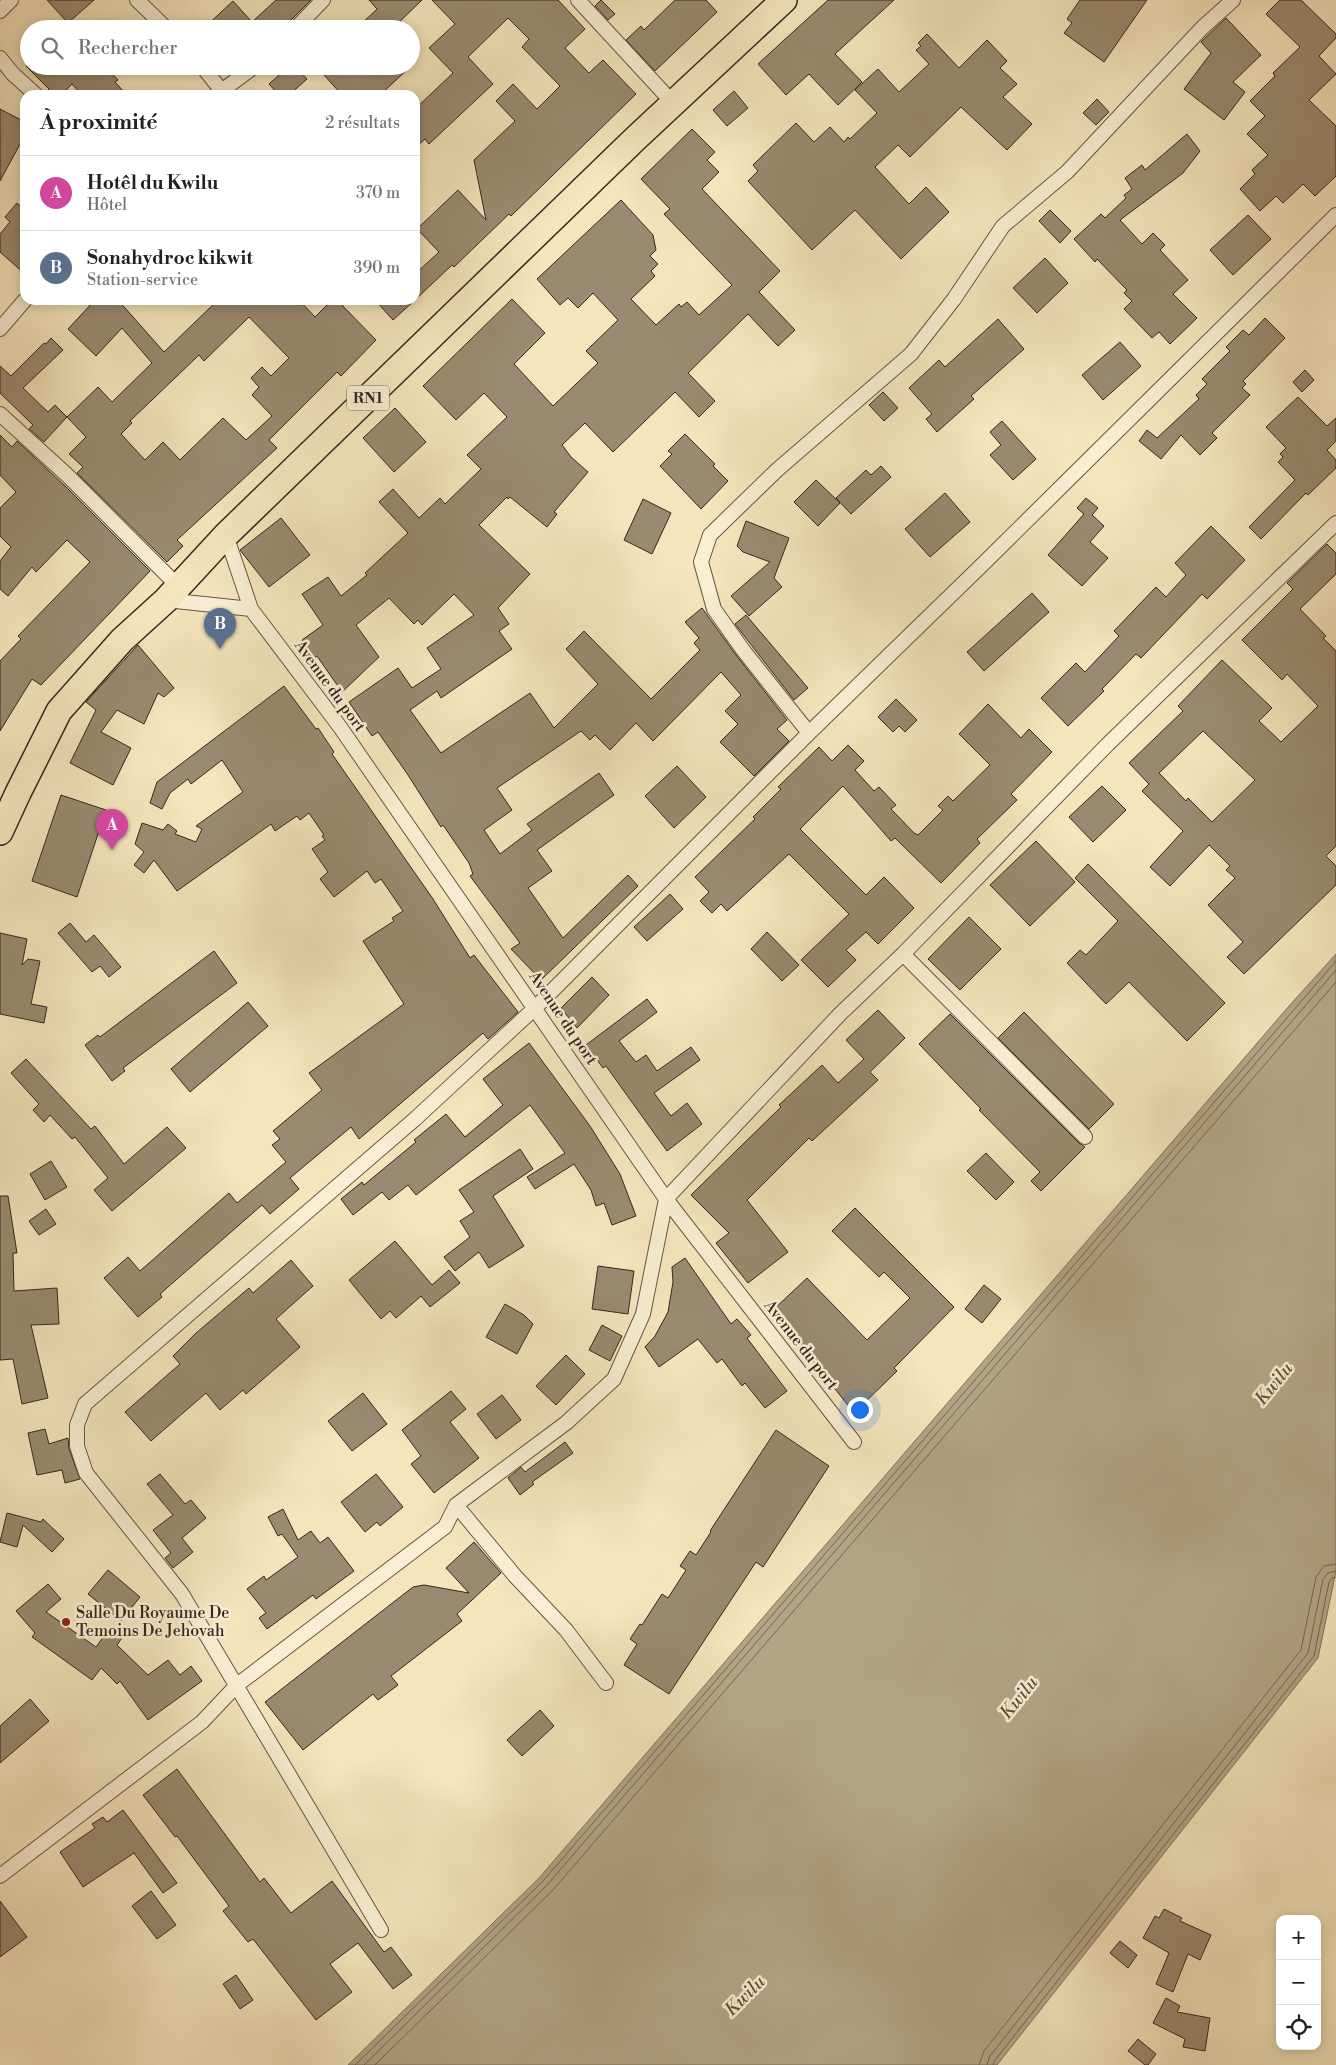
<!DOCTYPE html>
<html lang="fr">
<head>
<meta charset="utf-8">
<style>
  :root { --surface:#fff; --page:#f2f2f2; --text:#202124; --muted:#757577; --line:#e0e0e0; --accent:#8f2418 }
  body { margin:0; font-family:"Libre Bodoni",serif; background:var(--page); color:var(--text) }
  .controls { position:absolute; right:15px; bottom:15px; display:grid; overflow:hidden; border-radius:10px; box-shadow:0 2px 12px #0003 }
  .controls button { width:45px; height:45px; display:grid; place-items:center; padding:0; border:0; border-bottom:1px solid var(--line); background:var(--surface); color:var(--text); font:25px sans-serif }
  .you { position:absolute; left:859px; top:1409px; width:18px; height:18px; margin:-12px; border:4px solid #fff; border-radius:50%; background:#1a73e8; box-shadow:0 0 0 8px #1a73e833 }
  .badge { display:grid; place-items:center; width:32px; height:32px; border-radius:50%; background:var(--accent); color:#fff; font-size:16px; font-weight:700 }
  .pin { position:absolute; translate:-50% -41px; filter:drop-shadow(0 1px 2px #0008) }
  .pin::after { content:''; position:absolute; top:26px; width:18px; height:15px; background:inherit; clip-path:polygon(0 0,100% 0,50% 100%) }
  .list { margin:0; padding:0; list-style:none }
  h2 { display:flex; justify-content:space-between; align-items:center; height:65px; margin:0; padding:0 20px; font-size:21px }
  h2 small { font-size:16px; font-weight:400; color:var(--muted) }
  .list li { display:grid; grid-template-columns:32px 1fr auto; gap:15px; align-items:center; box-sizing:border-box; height:75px; padding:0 20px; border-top:1px solid var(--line) }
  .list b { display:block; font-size:19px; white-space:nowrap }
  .list p { margin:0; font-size:16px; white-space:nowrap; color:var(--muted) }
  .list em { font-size:16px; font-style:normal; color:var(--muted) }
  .icon { flex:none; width:28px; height:28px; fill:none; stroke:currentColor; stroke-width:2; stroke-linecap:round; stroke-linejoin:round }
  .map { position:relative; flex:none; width:1336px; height:2065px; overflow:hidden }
  .search { position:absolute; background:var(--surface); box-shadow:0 2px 12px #0003; left:20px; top:20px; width:400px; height:55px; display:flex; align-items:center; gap:12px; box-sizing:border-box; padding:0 18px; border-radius:28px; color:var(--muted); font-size:19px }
  .panel { position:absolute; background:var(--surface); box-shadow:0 2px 12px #0003; left:20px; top:90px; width:400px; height:215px; border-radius:15px }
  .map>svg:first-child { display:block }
</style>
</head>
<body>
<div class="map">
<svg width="1336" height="2065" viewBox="0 0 1336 2065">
  <rect width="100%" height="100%" fill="#f4e5bc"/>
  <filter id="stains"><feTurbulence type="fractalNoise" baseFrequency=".004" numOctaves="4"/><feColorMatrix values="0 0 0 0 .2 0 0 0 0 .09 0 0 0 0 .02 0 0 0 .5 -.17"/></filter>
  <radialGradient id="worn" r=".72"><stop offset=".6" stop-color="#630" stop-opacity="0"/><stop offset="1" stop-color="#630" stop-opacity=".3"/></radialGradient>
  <path fill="#b3a487" stroke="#81725d" d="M1336 954V1571L1318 1658 997 2065H348L539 1878 1289 1006Z"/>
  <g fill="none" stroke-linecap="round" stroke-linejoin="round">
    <path stroke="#746653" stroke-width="1" d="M355 2065 543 1881 1336 961
      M364 2065 547 1885 1336 970
      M375 2065 553 1890 1336 982
      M979 2065 984 2051 1301 1650 1316 1577 1324 1566 1336 1564
      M987 2065 990 2056 1308 1653 1323 1579 1328 1573 1336 1571
      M993 2065 995 2060 1314 1656 1329 1582 1332 1578 1336 1577"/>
  </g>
  <path fill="#998a71" stroke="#36271f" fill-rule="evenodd" d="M47 0H94L68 23Z
    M276 0H311L282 29H203L233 1 252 22Z
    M369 0H422L392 29H356L377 9Z
    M432 0H558L585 29 565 48 589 73 603 60 636 94 511 216 509 214 454 267 452 265 415 300V274L439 252 417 229 458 190 486 220 474 160 515 121 496 101 513 84 537 109 560 86 522 47 529 39 508 18 468 57 493 84 429 144 425 139 415 148V109L453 73 429 48 455 24Z
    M601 0 615 14 608 20 595 6Z
    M675 0H706L717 12 655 71 626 40 641 26 644 30Z
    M828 0H894L835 54 862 82 838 105 809 74 786 95 758 64Z
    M1080 0H1147L1104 62 1064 33 1072 23 1067 19Z
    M1280 0H1301L1336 34V38L1319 56 1336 74 1309 100 1336 126V176L1315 196 1303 184 1283 203 1276 196 1260 211 1240 189 1255 174 1252 170 1268 155 1247 134 1265 116 1250 101 1275 76 1273 73 1300 47 1266 14Z
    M1226 18 1261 55 1233 82 1245 92 1224 120 1184 89 1211 53 1201 42Z
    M927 34 959 68 987 40 1007 61 1000 68 1017 84 1003 97 1032 124 1007 150 961 107 910 157 898 145 875 167 909 204 926 187 949 212 901 259 855 210 812 250 748 181 758 171 753 165 796 123 814 142 830 127 844 142 848 137 850 139 877 113 855 90 878 69 899 92 929 64 916 50 921 46 918 43Z
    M26 66H105L118 80 115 82 127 95H82L72 84 61 95H45L49 89Z
    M289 66H295L307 79 289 95H279L269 84Z
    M316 66H411L380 95H342Z
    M734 91 748 108 727 126 713 110Z
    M1097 99 1109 112 1096 125 1083 113Z
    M0 109 25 122V135L0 181Z
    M692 129 715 152 707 160 719 172 702 189 780 271 759 292 795 330 778 346 748 314 688 373 715 401 699 417 675 392 613 452 585 423 562 445 571 457 588 472 554 512 557 514 547 527 510 497 508 499 507 497 479 525 530 574 498 608 509 624 499 631 512 649 441 698 437 691 410 710 441 753 530 693 554 728 598 684 566 649 584 631 651 699 700 650 694 643 699 638 685 622 702 608 736 655 787 720 777 729 789 741 754 776 720 742 738 724 725 711 741 695 721 672 653 741 636 723 610 750 595 735 590 740 581 731 497 788 512 810 484 830 500 854 532 830 527 824 599 773 614 795 537 850 552 871 528 888 563 938 628 875 638 886 541 980 511 949 520 943 470 876 473 874 469 863 443 825 441 827 408 775 378 732 372 736 349 702 398 668 412 688 441 669 427 648 474 615 454 594 422 625 418 620 414 624 389 598 356 625 379 657 342 692 317 656 314 658 302 640 323 625 302 594 328 577 341 596 367 575 365 573 408 533 379 502 393 489 419 518 440 498 445 504 481 469 467 455 507 417 484 393 456 420 423 386 512 299 545 333 514 364 553 406 598 363 586 351 618 320 593 293 578 308 568 298 560 305 537 279 621 200 653 235 656 250 650 256 658 264 651 271 655 276 631 299 656 325 679 304 681 307 687 302 699 315 732 285 664 214 670 209 641 179Z
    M1187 134 1200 151 1183 173 1120 220 1142 244 1153 233 1165 245 1160 250 1188 280 1173 294 1197 318 1170 344 1159 332 1152 338 1124 309 1132 301 1124 293 1127 290 1097 259 1095 262 1074 239 1101 214 1105 218 1126 198 1124 195 1132 189 1125 178 1142 165 1145 170Z
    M17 203 22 208 25 205V274L0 252V234L10 222 5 217Z
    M1050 210 1071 231 1060 243 1039 221Z
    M1248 215 1271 239 1233 275 1210 250Z
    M1045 258 1068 283 1037 313 1013 288Z
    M95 300H118L164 352 218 300H299L315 317 332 300H337L376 340 341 376 337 372 269 440 277 448 177 540 183 546 167 562 77 473 83 467 69 454 86 437 67 417 98 387 112 402 152 363 122 328 96 356 68 329ZM249 317 289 358 271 376 262 367 251 378 259 387 252 395 272 416 246 440 223 418 180 460 163 442 145 460 121 434 132 423 130 421 199 355 204 361Z
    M375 300H415L393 320Z
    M1265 318 1285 338 1243 381 1246 384 1242 388 1250 395 1212 433 1217 438 1200 455 1181 435 1161 459 1139 441 1147 430 1157 438 1199 399 1196 395 1207 384 1202 379 1230 351 1226 347 1243 330 1249 335Z
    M998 319 1024 349 971 396 974 399 937 432 926 419 932 414 909 388 939 360 945 367Z
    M51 338 63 350 23 388 48 412 55 405 67 417 44 442 29 429 33 425 0 393V366L11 376 44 343 46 344Z
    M1120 342 1141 366 1103 400 1082 375Z
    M1305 370 1314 380 1302 392 1293 382Z
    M883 392 898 408 884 421 869 405Z
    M1298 397 1327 426 1336 418V441L1327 450 1336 460V468L1308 495 1306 493 1261 539 1249 527 1295 480 1278 462 1283 457 1280 454 1286 448 1266 427Z
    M395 408 426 442 394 472 363 438Z
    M1002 421 1036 459 1013 480 990 455 1001 445 990 432Z
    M685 434 715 464 713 466 728 481 701 509 660 466 672 454 668 451Z
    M0 435 12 447 17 441 65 486 150 571 41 685 32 679 0 731V661L21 639 18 636 90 562 67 540 36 572 32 567 8 596 0 589V561L11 547 0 536V508L16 492 0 475Z
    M881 466 891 477 851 514 836 498 866 470 871 475Z
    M816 480 840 503 818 526 794 502Z
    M945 493 970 522 930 557 905 529Z
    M1086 498 1098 508 1092 515 1104 526 1090 542 1108 558 1082 586 1048 555 1084 514 1077 508Z
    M643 499 671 513 652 554 624 540Z
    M281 518 310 555 269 587 240 550Z
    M746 521 789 538 774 578 782 587 749 616 731 596 770 562 743 552 737 546Z
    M1211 526 1245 560 1207 599 1202 594 1141 658 1136 654 1102 689 1104 691 1068 726 1041 698 1076 663 1085 672 1119 636 1114 631 1156 587 1166 597 1186 575 1175 563Z
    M1327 544 1336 553V574L1300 609 1326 636 1323 638 1336 651V846L1326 856 1336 866V885L1244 974 1227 957 1243 942 1208 905 1235 878 1226 870 1230 866 1209 845 1170 886 1150 867 1183 831 1142 791 1149 784 1129 763 1183 711 1178 706 1222 660 1272 708 1259 721 1281 742 1318 706 1287 674 1282 680 1242 640 1293 589 1287 583ZM1203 731 1255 780 1212 822 1188 798 1186 801 1159 773Z
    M1032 593 1049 612 984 671 967 652Z
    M746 615 808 688 794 700 735 624Z
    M138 645 174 688 164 697 158 693 144 724 117 710 101 732 131 748 113 785 70 763 96 710 86 702Z
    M284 686 316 729 318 728 334 752 332 754 433 899 470 958 474 955 518 1012 488 1039 483 1033 359 1139 351 1127 290 1178 299 1189 270 1214 262 1205 160 1294 162 1297 138 1317 104 1278 128 1257 140 1271 229 1193 237 1203 286 1162 272 1145 280 1139 273 1131 322 1090 309 1073 404 1004 363 941 394 921 392 918 403 911 381 879 375 883 367 871 334 897 320 879 328 872 312 849 325 840 322 836 324 835 309 813 300 820 297 816 275 831 271 824 177 891 154 860 144 873 134 865 144 852 135 844 142 823 163 830 168 824 177 831 175 834 196 842 202 829 196 826 243 792 222 760 191 784 188 779 170 793 162 809 150 803 157 782Z
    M896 699 917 720 905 732 899 726 893 732 878 717Z
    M988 704 1021 738 1029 729 1052 752 1011 794 1017 800 977 839 980 843 941 883 895 838 891 841 843 786 800 829 866 895 884 877 914 908 878 944 866 932 846 950 856 960 828 987 801 960 849 914 789 854 727 911 721 904 712 913 700 901 709 892 695 877 755 819 753 817 781 789 778 787 819 747 832 761 848 745 864 761 855 770 874 791 879 787 896 805 891 809 914 833 918 835 943 810 938 806 948 796 953 801 990 765 959 734Z
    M677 766 706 797 674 828 645 796Z
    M1102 786 1126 810 1093 842 1069 817Z
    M61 795 106 810 77 897 32 881Z
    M1036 841 1075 882 1030 926 990 885Z
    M1088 864 1225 1003 1187 1041 1129 982 1106 1004 1067 963 1080 950 1086 955 1118 921 1075 878Z
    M670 894 683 909 647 941 634 927Z
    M969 917 1001 949 960 990 928 959Z
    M70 923 86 942 94 935 121 967 109 977 100 966 92 972 58 933Z
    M767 932 799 965 782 981 751 949Z
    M0 933 27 939 22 965 28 959 40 961 31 1004 47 1007 44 1023 0 1014Z
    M214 951 237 983 123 1068 125 1071 112 1081 85 1045 98 1035 100 1037Z
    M592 977 609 995 577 1028 561 1008Z
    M647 999 657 1012 619 1041 636 1062 646 1055 657 1071 691 1047 700 1060 654 1093 671 1116 687 1103 702 1124 667 1151 606 1066 603 1068 586 1045Z
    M248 1002 268 1026 190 1092 171 1069Z
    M878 1010 905 1038 870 1072 878 1080 812 1141 809 1138 747 1200 788 1252 748 1283 716 1243 729 1233 691 1195 781 1107 779 1105 822 1065 838 1083 864 1059 846 1040Z
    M1024 1012 1114 1104 1089 1129 998 1038Z
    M950 1014 1079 1143 1085 1147 1041 1191 1031 1181 1040 1172 979 1110 981 1109 919 1044Z
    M529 1043 590 1126 620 1174 636 1216 612 1225 604 1203 596 1206 591 1190 574 1164 535 1189 527 1177 565 1153 530 1105 416 1195 408 1185 389 1200 382 1192 353 1215 341 1199 362 1182 364 1185 416 1142 414 1140 446 1114 465 1137 503 1105 483 1079Z
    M26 1059 91 1129 95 1126 124 1164 167 1127 186 1148 112 1211 94 1190 108 1178 75 1137 72 1139 50 1115 44 1122 33 1110 39 1104 11 1073Z
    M520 1149 533 1169 493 1196 524 1246 489 1268 479 1252 455 1271 444 1257 470 1237 460 1221 474 1212 459 1190Z
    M986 1153 1014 1182 996 1200 967 1171Z
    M51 1161 67 1187 45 1200 30 1174Z
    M0 1196H8L17 1253H13L14 1291 57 1288 59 1324 31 1325 48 1398 22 1404 13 1359 0 1360Z
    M855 1208 954 1307 894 1368 897 1371 854 1413 773 1310 807 1278 867 1340 910 1298 884 1272 879 1277 832 1231Z
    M46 1209 56 1224 39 1235 29 1221Z
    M395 1241 432 1285 449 1270 460 1283 430 1307 421 1296 396 1318 390 1311 381 1319 349 1280Z
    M685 1258 731 1324 737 1319 751 1335 747 1338 787 1391 765 1408 745 1383 742 1386 722 1359 717 1363 698 1339 659 1367 645 1347 655 1336 668 1312 673 1282 672 1267Z
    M291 1260 313 1286 276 1319 300 1347 246 1394 243 1390 220 1410 206 1393 151 1441 125 1412 180 1364 173 1356 195 1334 249 1288 253 1293Z
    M598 1266 634 1271 628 1314 592 1309Z
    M984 1285 1001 1299 982 1323 965 1309Z
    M505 1304 524 1315 533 1324 517 1354 486 1337Z
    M602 1325 622 1336 610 1361 589 1350Z
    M566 1355 585 1374 556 1405 536 1386Z
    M451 1391 466 1409 450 1422 479 1458 434 1493 411 1464 421 1456 402 1430Z
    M363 1393 387 1424 352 1451 328 1421Z
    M502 1395 521 1420 496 1439 477 1414Z
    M45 1429 49 1444 68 1438 69 1449 80 1479 65 1483 62 1470 37 1475 28 1433Z
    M776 1430 829 1466 763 1567 756 1562 669 1694 624 1665 637 1644 630 1639 640 1624 642 1625 662 1594 668 1598 686 1570 680 1566 690 1551 696 1555 711 1532 710 1531Z
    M565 1442 573 1453 532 1482 534 1484 520 1495 508 1478 521 1467 525 1472Z
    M160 1474 185 1504 191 1500 206 1518 182 1538 193 1552 173 1568 165 1558 171 1553 153 1530 173 1515 147 1484Z
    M376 1474 403 1507 380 1526 377 1522 365 1532 341 1502Z
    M283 1509 298 1540 311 1531 320 1543 328 1537 354 1571 316 1599 313 1595 267 1629 259 1618 266 1613 247 1589 264 1576 266 1580 298 1557 282 1534 278 1536 268 1517Z
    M7 1513 41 1522 43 1519 64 1539 52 1552 23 1525 17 1547 0 1542Z
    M474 1542 501 1573 457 1614 462 1621 391 1676 398 1685 378 1700 373 1694 303 1750 265 1702 413 1587 424 1585 469 1593 446 1568Z
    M108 1570 140 1597 121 1621 88 1594Z
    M48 1584 61 1599 46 1612 96 1647 109 1629 122 1638 117 1645 148 1675 168 1660 180 1675 191 1666 202 1681 148 1720 120 1681 117 1684 101 1668 92 1680 32 1637 35 1633 16 1611Z
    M30 1699 49 1721 0 1763V1726Z
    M540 1710 554 1726 522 1756 507 1740Z
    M177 1769 260 1882 264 1878 291 1913 332 1881 384 1952 391 1947 412 1975 393 1989 358 1943 330 1964 352 1992 316 2020 253 1939 248 1942 223 1911 229 1906 177 1836 175 1837 143 1795Z
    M123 1810 177 1883 163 1893 134 1853 83 1887 60 1852 95 1828 92 1824 103 1817 107 1822Z
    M151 1891 176 1925 157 1939 132 1906Z
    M0 1901 27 1937 0 1957Z
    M1164 1909 1182 1918 1180 1921 1211 1935 1200 1960 1188 1954 1173 1992 1156 1984 1169 1953 1143 1938 1155 1916 1159 1918Z
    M1120 1941 1137 1955 1128 1968 1110 1953Z
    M236 1975 253 2000 240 2009 223 1984Z
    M1166 1998 1180 2006 1177 2012 1210 2018 1205 2051 1183 2047 1185 2039 1153 2023Z
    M1138 2039 1156 2054 1148 2065H1145L1128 2051Z"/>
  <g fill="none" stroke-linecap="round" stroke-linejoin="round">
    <g stroke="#665646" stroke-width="16">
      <path id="street" d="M137 0 167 29
        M578 0 673 103
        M0 11 11 0
        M295 29 323 0
        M0 58 13 74 36 95
        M202 66 221 90
        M216 95 255 66
        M0 329 25 300
        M0 414 67 475 178 586
        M226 535 251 609 340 727 666 1199 854 1442
        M166 600 251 609
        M809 733 743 650 714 609 701 562 710 535 777 470 911 354 954 299 1003 226 1067 172 1202 28 1233 0
        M903 954 1085 1137
        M456 1505 515 1576 566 1630 606 1683
        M0 1876 202 1722 237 1685 445 1527 456 1505 566 1423 614 1379 643 1314 666 1199 840 1014 903 954 1107 745 1336 523
        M381 1930 182 1594 86 1473 77 1446V1425L85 1404 415 1119 535 1008 809 733 983 564 1336 215"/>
    </g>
    <g stroke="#36271f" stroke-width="28">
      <path id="highway" d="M0 832 18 793 59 711 122 640 166 600 226 535 635 139 784 0"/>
    </g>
    <use href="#street" stroke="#f8eed3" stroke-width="14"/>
    <use href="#highway" stroke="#f4e5bc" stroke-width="25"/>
  </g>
  <circle fill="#8f2418" stroke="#f8eed3" stroke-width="2" cx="66" cy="1622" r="5"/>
  <g text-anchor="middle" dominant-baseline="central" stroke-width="5" stroke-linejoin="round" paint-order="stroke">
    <rect fill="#f8eed3" stroke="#706355" stroke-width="1" x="347" y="385.5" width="42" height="25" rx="4"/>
    <g font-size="15" font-weight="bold" fill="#36271f">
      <text x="368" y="398">RN1</text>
    </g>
    <g font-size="16" fill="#36271f" stroke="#f8eed3">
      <text transform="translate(330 686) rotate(54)">Avenue du port</text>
      <text transform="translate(563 1018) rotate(56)">Avenue du port</text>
      <text transform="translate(801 1345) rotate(52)">Avenue du port</text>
    </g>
    <g font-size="16" fill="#36271f" stroke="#f8eed3" text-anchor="start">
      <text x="76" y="1613">Salle Du Royaume De<tspan x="76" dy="18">Temoins De Jehovah</tspan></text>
    </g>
    <g font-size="18" font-style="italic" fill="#5c4c3e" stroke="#f8eed3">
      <text transform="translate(1274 1384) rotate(-51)">Kwilu</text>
      <text transform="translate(1019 1698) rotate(-51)">Kwilu</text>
      <text transform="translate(745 1996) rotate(-45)">Kwilu</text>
    </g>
  </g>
  <rect width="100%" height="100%" filter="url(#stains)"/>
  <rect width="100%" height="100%" fill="url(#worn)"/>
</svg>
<div class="controls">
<button>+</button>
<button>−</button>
<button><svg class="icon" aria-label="locate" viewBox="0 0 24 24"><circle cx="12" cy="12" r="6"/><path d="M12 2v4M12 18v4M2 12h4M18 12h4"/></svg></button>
</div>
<div class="you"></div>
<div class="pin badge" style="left:112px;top:850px;background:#d1479c">A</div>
<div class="pin badge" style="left:220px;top:649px;background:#5c6f8a">B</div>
<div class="search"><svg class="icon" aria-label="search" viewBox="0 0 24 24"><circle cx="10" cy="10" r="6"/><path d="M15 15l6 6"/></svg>Rechercher</div>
<section class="panel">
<h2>À proximité<small>2 résultats</small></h2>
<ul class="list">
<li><span class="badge" style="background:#d1479c">A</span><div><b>Hotêl du Kwilu</b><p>Hôtel</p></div><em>370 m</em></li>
<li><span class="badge" style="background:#5c6f8a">B</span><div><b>Sonahydroc kikwit</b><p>Station-service</p></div><em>390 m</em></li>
</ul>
</section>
</div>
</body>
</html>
